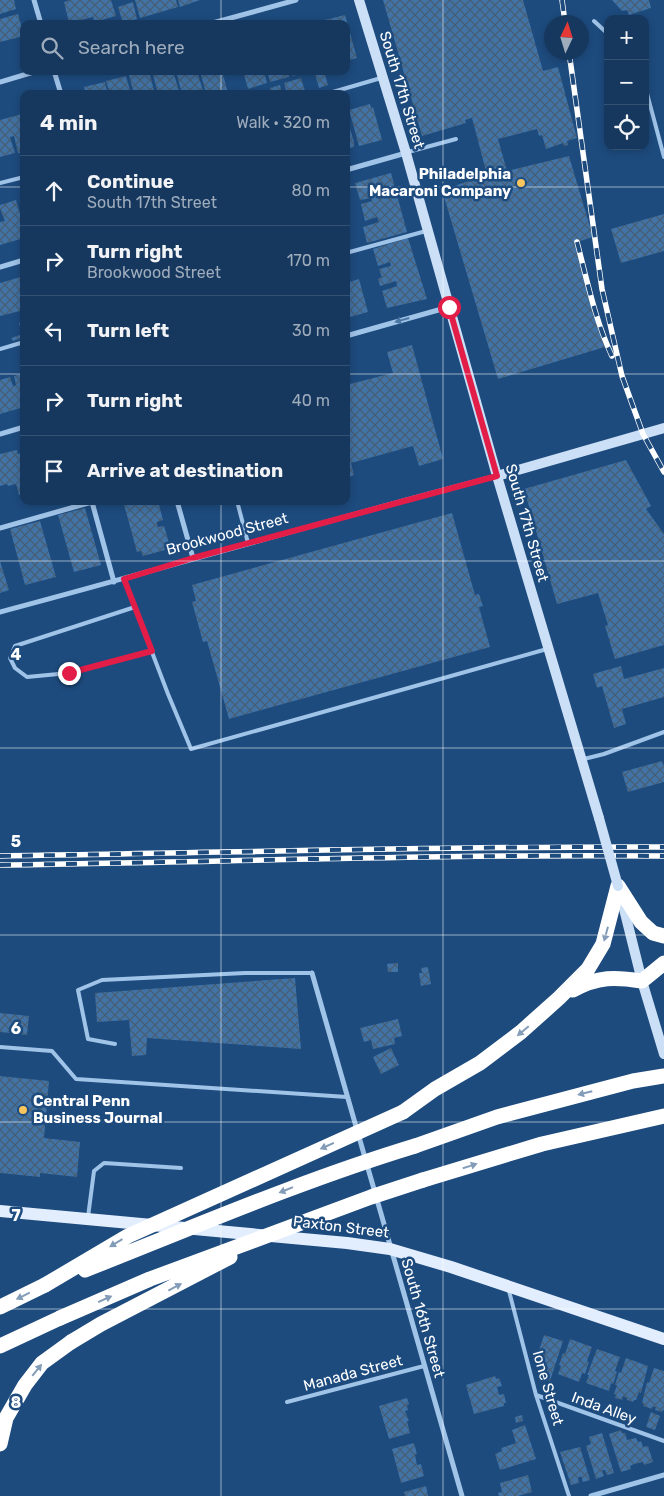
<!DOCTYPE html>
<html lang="en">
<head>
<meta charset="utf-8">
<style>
  :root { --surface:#16385e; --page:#234367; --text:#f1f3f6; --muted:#9eacbc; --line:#355273 }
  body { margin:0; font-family:Rubik,sans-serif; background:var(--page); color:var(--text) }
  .controls { position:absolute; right:15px; top:15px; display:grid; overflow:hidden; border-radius:10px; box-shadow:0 2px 8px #0003 }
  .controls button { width:45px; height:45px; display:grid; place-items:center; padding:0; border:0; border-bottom:1px solid var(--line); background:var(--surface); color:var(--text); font:25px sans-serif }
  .compass { position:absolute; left:544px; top:15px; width:45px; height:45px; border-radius:50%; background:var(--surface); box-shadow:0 2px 8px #0003; rotate:4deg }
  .stop { position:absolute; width:15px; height:15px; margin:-11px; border:4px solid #e11d48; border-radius:50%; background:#fff }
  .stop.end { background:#e11d48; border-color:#fff; box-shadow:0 1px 5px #0008 }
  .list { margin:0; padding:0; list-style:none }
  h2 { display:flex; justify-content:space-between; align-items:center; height:65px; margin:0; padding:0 20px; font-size:21px }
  h2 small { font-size:16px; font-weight:400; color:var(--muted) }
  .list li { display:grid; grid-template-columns:32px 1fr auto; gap:15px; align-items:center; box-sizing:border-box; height:70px; padding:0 20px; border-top:1px solid var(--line) }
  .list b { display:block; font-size:19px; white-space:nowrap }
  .list p { margin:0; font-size:16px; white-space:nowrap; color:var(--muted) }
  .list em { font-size:16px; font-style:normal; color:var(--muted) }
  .icon { flex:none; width:28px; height:28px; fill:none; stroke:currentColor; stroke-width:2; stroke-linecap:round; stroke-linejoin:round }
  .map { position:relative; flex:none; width:664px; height:1496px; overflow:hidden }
  .search { position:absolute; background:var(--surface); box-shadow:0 2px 8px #0003; left:20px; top:20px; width:330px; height:55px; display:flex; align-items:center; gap:12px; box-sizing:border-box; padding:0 18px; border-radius:10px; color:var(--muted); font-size:19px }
  .panel { position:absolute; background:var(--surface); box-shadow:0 2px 8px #0003; left:20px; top:90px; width:330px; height:415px; border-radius:10px }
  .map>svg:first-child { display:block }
</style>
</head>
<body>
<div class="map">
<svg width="664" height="1496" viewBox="0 0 664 1496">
  <defs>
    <pattern id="building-cross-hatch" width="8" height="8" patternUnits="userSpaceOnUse" patternTransform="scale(1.25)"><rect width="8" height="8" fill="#4173a6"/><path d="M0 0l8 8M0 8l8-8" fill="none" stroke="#475e74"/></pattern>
  </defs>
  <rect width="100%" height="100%" fill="#1d4b7e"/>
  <path fill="url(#building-cross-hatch)" d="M0 0H14L16 9 0 14Z
    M70 0H111L116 16 94 22 93 17 69 23 64 2Z
    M135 0H176L178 7 140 18Z
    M178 0H200L180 7Z
    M383 0H523L543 71 558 67 577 138 567 141 568 145 564 146 563 143 546 149 542 135 539 136 537 129 498 139 507 171 569 156 593 237 574 243 605 347 498 379 442 190 487 175 472 118 465 120 466 123 422 136Z
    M612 0H649L651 8 629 15 627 10 622 11Z
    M133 2 137 19 123 23 118 7Z
    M18 14 21 25H23V26L24 36 0 42V19Z
    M345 15 357 58 346 61V24H326L325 20Z
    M143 71H149L155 94H134L129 75Z
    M152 71H173L180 94H158Z
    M176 71H197L204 94H182Z
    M200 71H222L228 93 206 94Z
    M243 71H264L267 83 248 89Z
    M267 71H288L289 77 270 82Z
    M292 71H306V72L293 76Z
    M323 71H324L328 85 319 88 315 74Z
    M126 76 131 94H110L106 81Z
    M301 78 305 91 295 94H287L284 83Z
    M105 82 108 94H86L84 87Z
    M280 85 282 94H271L270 88Z
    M370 104 371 108 373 107 382 140 359 146 349 110Z
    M24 107V153H18L14 136 10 137 15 153 0 157V120L22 114 21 108Z
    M346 115 354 142V147L346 149Z
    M391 173 407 232 367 243 363 227 379 222 377 217 365 221 361 204 372 201 371 198 360 200 355 183Z
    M16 200 24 227V238L0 245V222L5 221 0 209V205Z
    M664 214V251L621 263 611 229Z
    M408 238 427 299 387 308 382 291 397 286 396 281 380 286 378 279 382 277 379 269 391 266 390 262 378 266 373 249Z
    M24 276V310L0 316V283Z
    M359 279 368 312 346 318V283Z
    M24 321V337H23L19 323Z
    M20 335 21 338 13 341 11 338Z
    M412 345 443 459 419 466 413 446 351 463 354 475 346 478V385L393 373 387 352Z
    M24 373V407L0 414V380L10 377 13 386 16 385 14 376Z
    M17 450 18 454 24 452V494L19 495 16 484 8 486 7 484 0 486V454Z
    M626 460 651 506 646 509 664 534V645L615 659 605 626 608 625 598 593 557 604 524 489Z
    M123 501H151V503L158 501 163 520 157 522V524L158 527 164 526 170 546 164 547 165 550 143 556 141 551 137 552Z
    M85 508 101 565 74 572 58 515Z
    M452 513 475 595 479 594 483 606 479 607 490 647 229 719 207 641 203 642 192 602 196 601 192 585Z
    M40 521 56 577 25 585 10 529Z
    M0 561 9 590 0 593Z
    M621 666 624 679 664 668V697L622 709 626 724 614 728 602 686 597 688 593 674Z
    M662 761 664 766V782L628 792 622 772Z
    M398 963V972H388L387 964Z
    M428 967 431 984 421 986 419 973H422L421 968Z
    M295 978 301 1049 147 1038 146 1055 132 1056 129 1020 97 1022 95 993Z
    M0 1013 29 1016 27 1035 0 1032Z
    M398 1019 402 1036 394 1038 395 1044 373 1049 371 1040 364 1042 360 1028Z
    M391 1048 399 1065 381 1074 373 1057Z
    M0 1076 49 1081 44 1138 80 1142 77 1177 40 1173V1177L0 1173Z
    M544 1335 563 1341 550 1381 541 1378 536 1360Z
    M570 1339 592 1347 587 1361 589 1362 585 1374 582 1373 579 1382 558 1374 561 1366 559 1365 563 1353 565 1354Z
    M597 1349 620 1357 615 1371 617 1372 613 1384 611 1383 609 1391 586 1383 589 1375H587Z
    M626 1358 648 1366 641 1393 639 1392 636 1400H634L633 1402 627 1400V1398L623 1396 622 1400 615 1398 616 1395 614 1394 617 1385H615L619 1372 621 1373Z
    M654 1368 664 1371V1410H663L662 1412 655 1410 656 1407H654L653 1406 652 1409 643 1406 644 1404 642 1403 647 1382 649 1383Z
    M495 1376 496 1379 499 1378 502 1386 497 1387 499 1395 504 1394 506 1403H504V1406L474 1414 466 1385Z
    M407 1398 409 1404 407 1405 408 1410 405 1411 409 1421H407L410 1433 389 1439 379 1406Z
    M651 1412 660 1416 655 1430 646 1427Z
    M522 1415 523 1421 516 1423 515 1417Z
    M525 1425 536 1459 500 1470 495 1454 502 1451 501 1448 516 1443 512 1430Z
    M621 1430 622 1433H625L627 1440 636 1438 638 1442 641 1441 643 1447 648 1446 653 1462 644 1465 643 1462 634 1464 630 1466 631 1469 621 1472 609 1434Z
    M602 1433 614 1473 607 1475 605 1470H602L604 1476 596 1479 586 1446 591 1444 589 1437Z
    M414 1443 417 1454 415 1455 417 1465 421 1464 424 1476 401 1483 392 1449Z
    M580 1447 590 1480 583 1482 581 1476 578 1478 579 1483 571 1485 560 1452Z
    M528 1475 532 1492 518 1496H499L498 1493 502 1492 500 1483Z
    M426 1486 428 1496H405L404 1492Z"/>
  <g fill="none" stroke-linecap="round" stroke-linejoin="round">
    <path stroke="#a0c3e8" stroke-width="4" d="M594 21 608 34
      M645 86 664 157
      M326 94 381 78
      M408 152 456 139
      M0 183 24 177
      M346 253 426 231
      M0 349 24 342
      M237 501 248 543
      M124 579 168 694 191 749 547 649
      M135 607 15 646 10 658 15 668 27 677 69 673 152 651
      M584 759 604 754 664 732
      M115 1044 88 1039 78 990 102 980 245 973H312
      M0 1047 52 1051 76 1079 347 1097
      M88 1217 94 1171 104 1163 181 1168
      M509 1291 536 1395 569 1496
      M536 1395 664 1441
      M287 1402 424 1366"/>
    <path stroke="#a0c3e8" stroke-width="5" d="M34 0 41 24
      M209 24 296 0
      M54 71 61 94
      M0 82 37 71
      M346 170 406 153
      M0 267 24 260
      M346 336 449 307
      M0 434 24 427
      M177 501 193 558
      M0 528 92 502 114 582
      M0 612C166 568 331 519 497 476
      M312 973 462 1496
      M591 1496 664 1475"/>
    <path stroke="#cbdff6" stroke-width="10" d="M359 0 406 153 497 476 599 818
      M497 476 664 428
      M621 897 642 981 664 1054"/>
    <path stroke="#e2eefe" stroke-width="12" d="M0 1211 347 1243 390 1249 451 1267 664 1339"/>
    <path stroke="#fff" stroke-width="15" d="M618 886 641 922 653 933 664 936
      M573 990C598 976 616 977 642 981L664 963
      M403 1112 435 1089 480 1063 521 1032 559 998 588 969 603 944 618 886
      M415 1146 497 1117 633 1081 664 1076
      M423 1180 542 1144 664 1116
      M0 1307 45 1285
      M0 1346 60 1318
      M0 1444 6 1418 25 1385 42 1363 71 1342"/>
    <g stroke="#fff" stroke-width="5.5">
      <path id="rail" d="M562 0 565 22
        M569 52 602 289 622 376 643 434 664 472
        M577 242C587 280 595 320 612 356
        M0 856C221 853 443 846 664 847
        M0 865C221 862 443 854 664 856"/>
    </g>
    <use href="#rail" stroke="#1d4b7e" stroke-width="4" stroke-dasharray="11" stroke-linecap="butt"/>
    <path stroke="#cbdff6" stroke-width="10" d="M599 818 618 886"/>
    <path stroke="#fff" stroke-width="15" d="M85 1270C194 1227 303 1180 415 1146
      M45 1285 128 1236 403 1112
      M60 1318 150 1279 371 1197 423 1180
      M71 1342 101 1324 230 1257"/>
  </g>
  <defs><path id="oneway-solid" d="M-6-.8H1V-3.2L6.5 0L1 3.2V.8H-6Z" transform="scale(1.25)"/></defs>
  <use fill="#4b75a3" href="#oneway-solid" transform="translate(402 320) rotate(164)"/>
  <g fill="#839cb8">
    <use href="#oneway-solid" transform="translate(606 934) rotate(105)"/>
    <use href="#oneway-solid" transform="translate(523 1031) rotate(140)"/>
    <use href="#oneway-solid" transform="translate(585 1093) rotate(166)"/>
    <use href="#oneway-solid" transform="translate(327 1146) rotate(156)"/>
    <use href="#oneway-solid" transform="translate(470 1166) rotate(-17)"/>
    <use href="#oneway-solid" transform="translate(286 1190) rotate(158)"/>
    <use href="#oneway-solid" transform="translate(116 1243) rotate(149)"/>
    <use href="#oneway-solid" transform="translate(175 1287) rotate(-28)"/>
    <use href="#oneway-solid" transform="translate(23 1296) rotate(154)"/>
    <use href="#oneway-solid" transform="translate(105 1299) rotate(-24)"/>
    <use href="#oneway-solid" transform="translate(37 1370) rotate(-51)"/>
  </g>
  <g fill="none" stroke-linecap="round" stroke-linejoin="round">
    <path stroke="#e11d48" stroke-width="6" d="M69 673 152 651 124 579 193 558 497 476 449 307"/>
  </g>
  <path fill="none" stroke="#fff" stroke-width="1" stroke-opacity="0.55" d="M221 0V24M443 0V1496M221 71V94M0 187H24M346 187H664M0 374H24M346 374H664M221 501V1496M0 561H664M0 748H664M0 935H664M0 1122H664M0 1309H664"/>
  <g fill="#f8c55e" stroke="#1d4b7e" stroke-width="2">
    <circle cx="521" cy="183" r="5"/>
    <circle cx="23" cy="1110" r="5"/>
  </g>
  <g text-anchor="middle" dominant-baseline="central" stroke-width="5" stroke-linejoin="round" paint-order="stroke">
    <g font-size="15" fill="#fff" stroke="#1d4b7e">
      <text transform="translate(402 90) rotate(73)">South 17th Street</text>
      <text transform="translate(527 523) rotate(74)">South 17th Street</text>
      <text transform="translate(227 534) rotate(-15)">Brookwood Street</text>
      <text transform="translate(341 1227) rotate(7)">Paxton Street</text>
      <text transform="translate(423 1318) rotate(74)">South 16th Street</text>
      <text transform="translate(353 1373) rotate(-15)">Manada Street</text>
      <text transform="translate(548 1388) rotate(74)">Ione Street</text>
      <text transform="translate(604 1408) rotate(20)">Inda Alley</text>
    </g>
    <g font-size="15" font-weight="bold" fill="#fff" stroke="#1d4b7e" text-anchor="end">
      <text x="511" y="174">Philadelphia<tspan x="511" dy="17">Macaroni Company</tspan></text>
      <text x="33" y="1101" text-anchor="start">Central Penn<tspan x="33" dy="17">Business Journal</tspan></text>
    </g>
  </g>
  <g font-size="16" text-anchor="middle" font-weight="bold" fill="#fff" stroke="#1d4b7e" stroke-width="5" stroke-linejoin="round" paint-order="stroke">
    <text x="16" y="660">4</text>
    <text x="16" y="847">5</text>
    <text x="16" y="1034">6</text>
    <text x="16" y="1221">7</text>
    <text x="16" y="1408">8</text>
  </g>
</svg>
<div class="controls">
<button>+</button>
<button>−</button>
<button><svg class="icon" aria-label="locate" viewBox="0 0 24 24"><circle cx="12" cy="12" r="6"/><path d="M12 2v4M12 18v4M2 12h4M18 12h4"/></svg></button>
</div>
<svg class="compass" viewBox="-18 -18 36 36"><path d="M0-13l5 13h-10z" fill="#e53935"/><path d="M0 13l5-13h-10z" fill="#9eacbc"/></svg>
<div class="stop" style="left:449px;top:307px"></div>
<div class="stop end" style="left:69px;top:673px"></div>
<div class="search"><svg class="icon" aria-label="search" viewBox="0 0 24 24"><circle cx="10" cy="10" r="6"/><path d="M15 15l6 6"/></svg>Search here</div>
<section class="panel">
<h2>4 min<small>Walk · 320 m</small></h2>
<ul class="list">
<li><svg class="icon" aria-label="ahead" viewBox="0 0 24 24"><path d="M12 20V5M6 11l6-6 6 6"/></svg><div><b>Continue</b><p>South 17th Street</p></div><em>80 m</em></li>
<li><svg class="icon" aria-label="right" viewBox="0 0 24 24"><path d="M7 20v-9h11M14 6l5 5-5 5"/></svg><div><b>Turn right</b><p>Brookwood Street</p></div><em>170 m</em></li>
<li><svg class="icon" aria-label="left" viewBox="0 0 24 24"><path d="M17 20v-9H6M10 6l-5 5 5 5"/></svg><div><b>Turn left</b></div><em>30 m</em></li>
<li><svg class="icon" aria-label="right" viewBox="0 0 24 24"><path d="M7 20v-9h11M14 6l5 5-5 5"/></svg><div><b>Turn right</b></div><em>40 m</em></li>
<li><svg class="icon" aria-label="arrive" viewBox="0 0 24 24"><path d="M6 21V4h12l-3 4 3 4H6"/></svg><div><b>Arrive at destination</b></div></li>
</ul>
</section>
</div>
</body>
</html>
